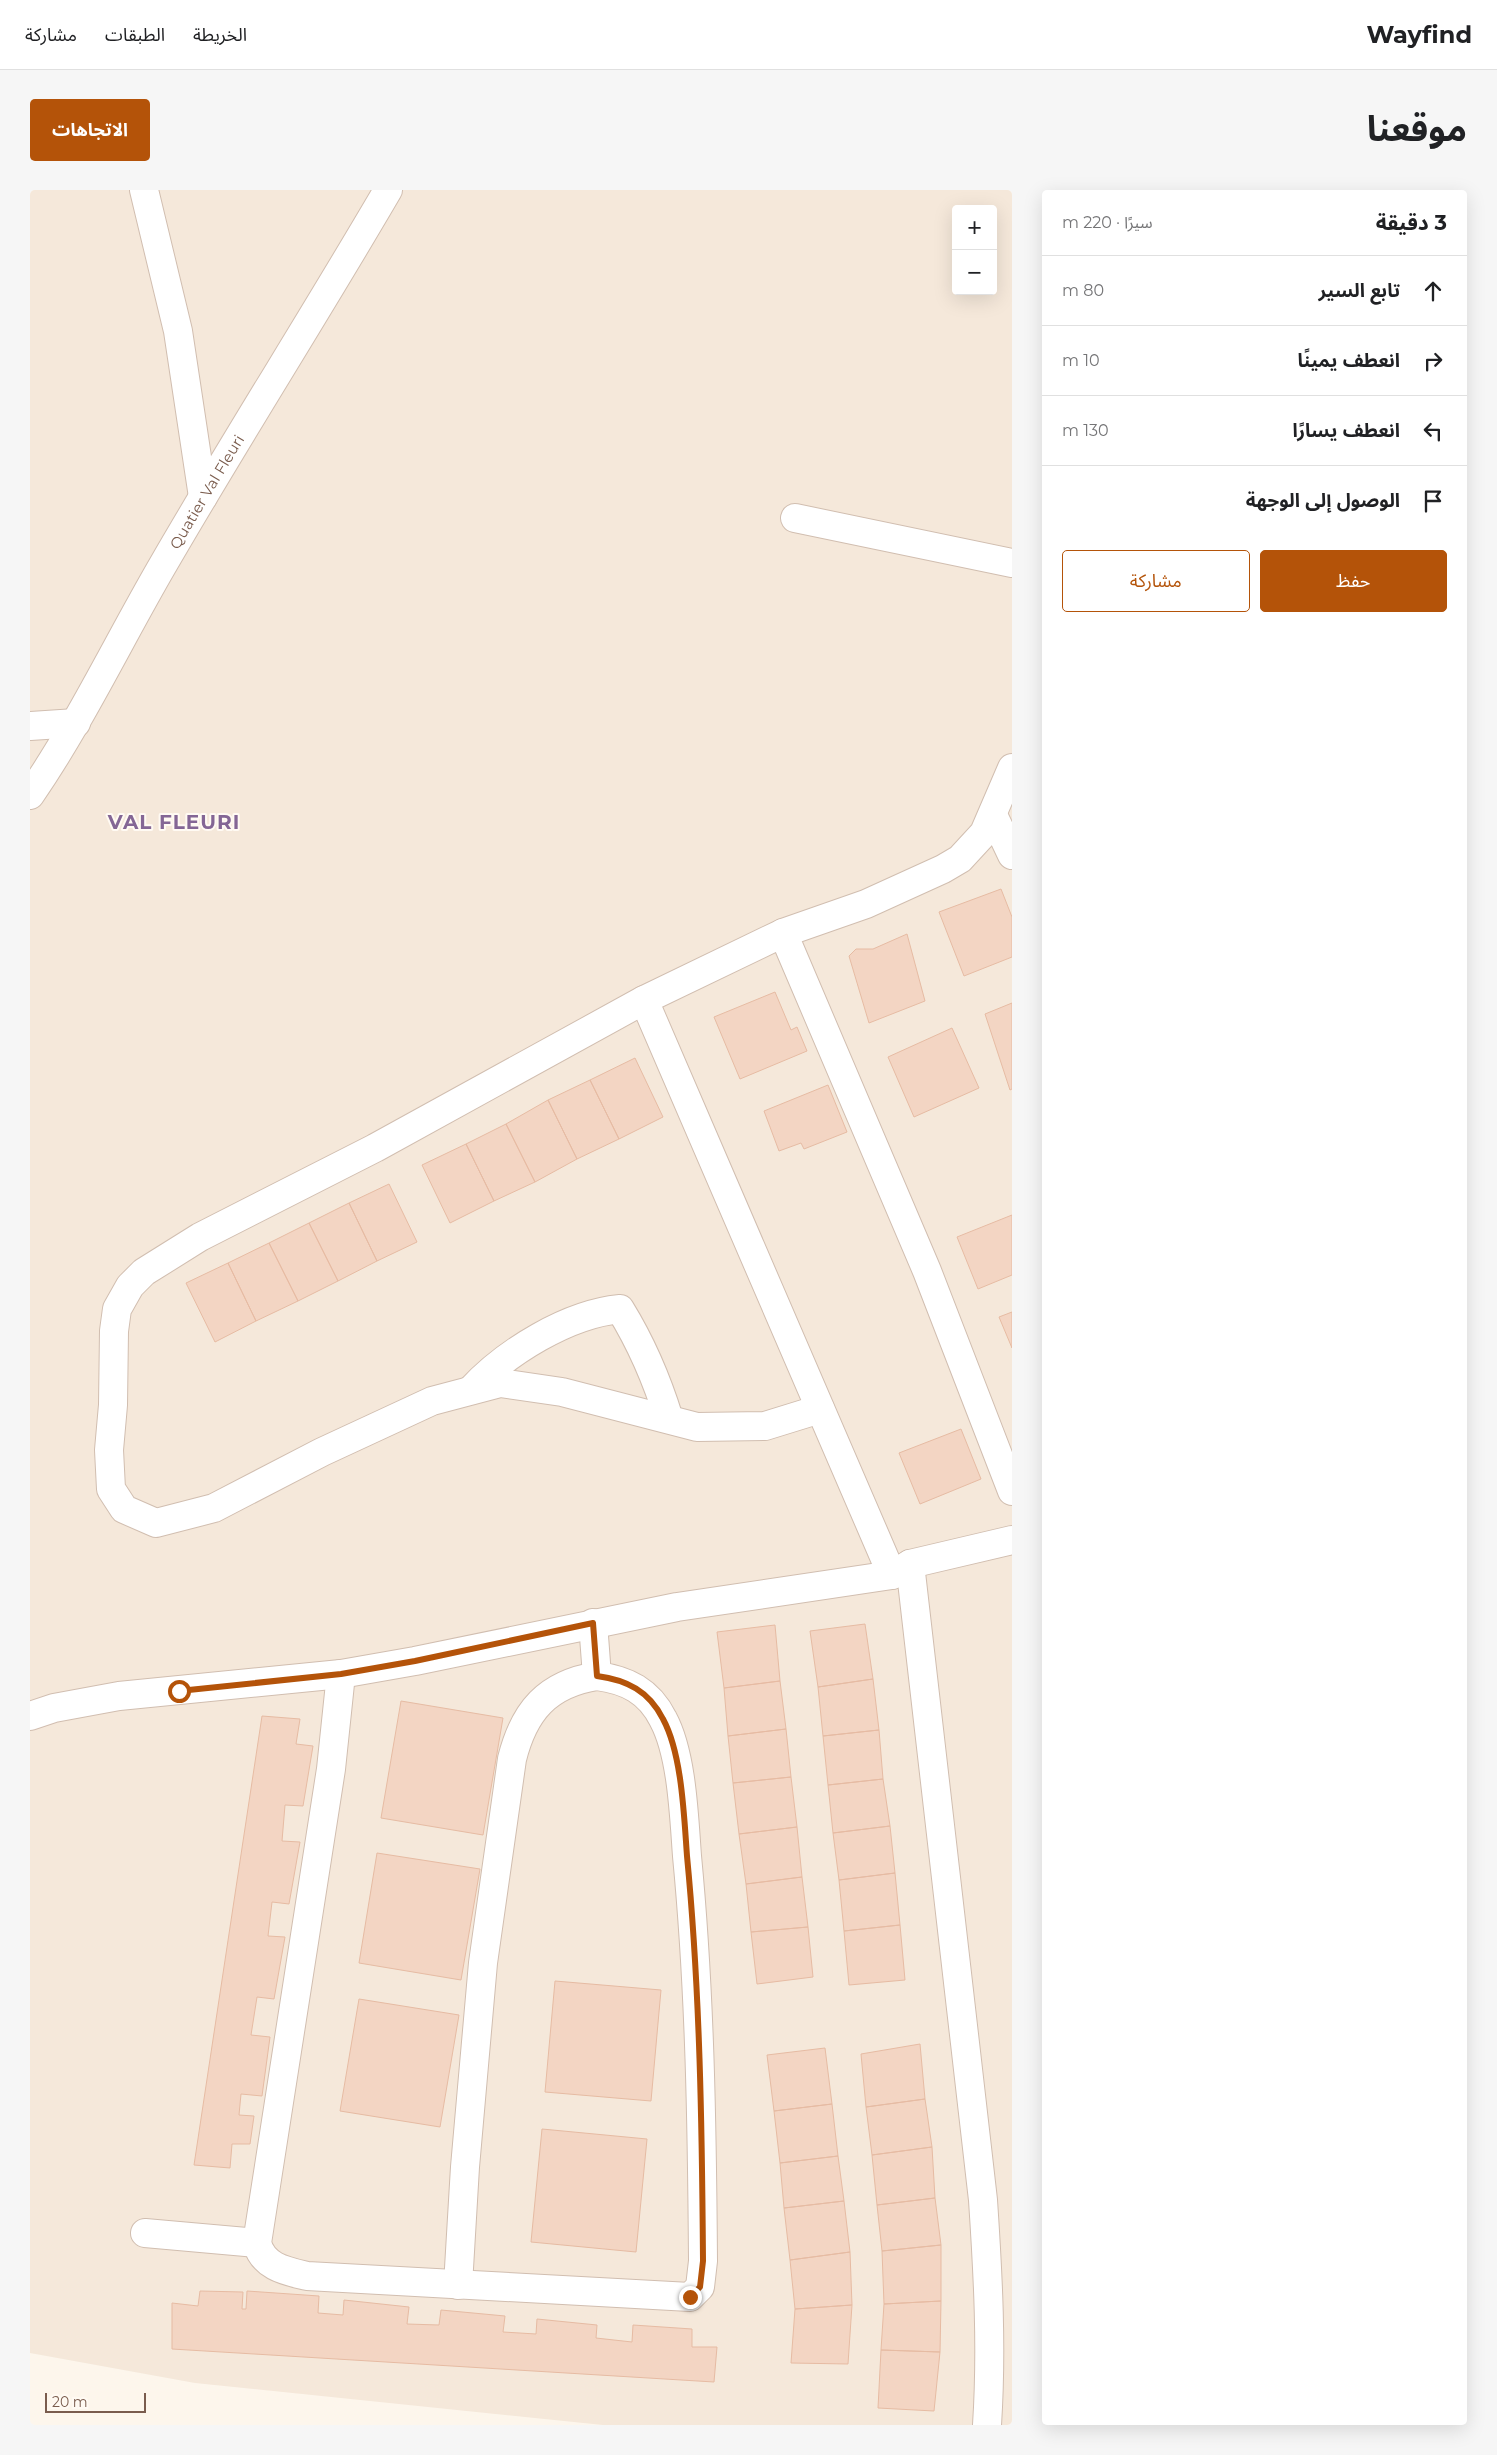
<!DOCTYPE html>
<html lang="ar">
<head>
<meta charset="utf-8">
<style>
  :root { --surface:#fff; --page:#f6f6f6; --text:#202124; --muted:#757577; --line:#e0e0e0; --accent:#b45309 }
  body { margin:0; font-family:Montserrat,"Noto Sans Arabic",sans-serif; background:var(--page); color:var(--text); direction:rtl }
  .controls { position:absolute; right:15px; top:15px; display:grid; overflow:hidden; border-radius:5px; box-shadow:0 5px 20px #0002 }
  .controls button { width:45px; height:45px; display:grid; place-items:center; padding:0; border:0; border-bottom:1px solid var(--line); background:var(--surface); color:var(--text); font:25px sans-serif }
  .scale { position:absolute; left:15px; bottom:12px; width:101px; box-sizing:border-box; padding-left:5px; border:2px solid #7a5c4d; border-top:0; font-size:14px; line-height:18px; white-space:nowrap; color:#7a5c4d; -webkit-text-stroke:4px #fffaf3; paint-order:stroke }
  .stop { position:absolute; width:15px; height:15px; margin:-11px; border:4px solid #b45309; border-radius:50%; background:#fff }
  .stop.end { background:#b45309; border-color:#fff; box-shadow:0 1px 5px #0008 }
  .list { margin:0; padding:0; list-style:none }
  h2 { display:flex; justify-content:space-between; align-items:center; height:65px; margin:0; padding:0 20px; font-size:21px }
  h2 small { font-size:16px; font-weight:400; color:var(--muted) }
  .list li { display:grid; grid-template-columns:32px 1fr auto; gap:15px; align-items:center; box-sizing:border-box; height:70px; padding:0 20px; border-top:1px solid var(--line) }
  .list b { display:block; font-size:19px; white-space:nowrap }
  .list em { font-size:16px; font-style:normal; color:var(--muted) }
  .actions { display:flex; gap:10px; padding:15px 20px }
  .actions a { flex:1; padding:11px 0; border:1px solid var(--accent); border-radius:5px; text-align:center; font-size:18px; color:var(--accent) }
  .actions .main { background:var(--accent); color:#fff }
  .icon { flex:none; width:28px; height:28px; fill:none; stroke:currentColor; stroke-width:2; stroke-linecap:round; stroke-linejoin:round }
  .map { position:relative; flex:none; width:982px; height:2235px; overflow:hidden; direction:ltr; border-radius:5px }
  header { display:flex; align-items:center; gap:30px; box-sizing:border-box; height:70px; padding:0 25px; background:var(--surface); border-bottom:1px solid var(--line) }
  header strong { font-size:24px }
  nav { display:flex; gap:28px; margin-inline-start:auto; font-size:18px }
  .intro { display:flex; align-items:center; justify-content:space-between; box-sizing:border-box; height:120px; padding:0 30px }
  h1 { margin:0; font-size:35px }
  .button { padding:12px 22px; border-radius:5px; background:var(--accent); color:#fff; font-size:18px; font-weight:700 }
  main { display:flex; gap:30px; padding:0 30px }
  aside { flex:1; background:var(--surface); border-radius:5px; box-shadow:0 5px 20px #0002 }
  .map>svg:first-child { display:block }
</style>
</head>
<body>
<header>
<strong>Wayfind</strong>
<nav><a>الخريطة</a><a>الطبقات</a><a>مشاركة</a></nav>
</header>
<div class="intro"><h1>موقعنا</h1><a class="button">الاتجاهات</a></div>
<main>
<aside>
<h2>3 دقيقة<small>سيرًا · 220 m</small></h2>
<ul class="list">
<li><svg class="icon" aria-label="ahead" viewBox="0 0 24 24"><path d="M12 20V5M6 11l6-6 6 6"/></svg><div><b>تابع السير</b></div><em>80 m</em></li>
<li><svg class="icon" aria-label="right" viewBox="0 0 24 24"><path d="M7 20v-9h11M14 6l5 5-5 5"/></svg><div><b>انعطف يمينًا</b></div><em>10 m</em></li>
<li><svg class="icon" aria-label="left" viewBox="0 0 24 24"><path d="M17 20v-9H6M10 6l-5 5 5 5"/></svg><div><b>انعطف يسارًا</b></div><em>130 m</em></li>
<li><svg class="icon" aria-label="arrive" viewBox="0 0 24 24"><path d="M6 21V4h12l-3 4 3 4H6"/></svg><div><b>الوصول إلى الوجهة</b></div></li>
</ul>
<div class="actions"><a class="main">حفظ</a><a>مشاركة</a></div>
</aside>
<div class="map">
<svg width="982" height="2235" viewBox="0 0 982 2235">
  <rect width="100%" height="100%" fill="#fdf6ec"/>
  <path fill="#f5e8da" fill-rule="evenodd" d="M0 0H982V2235H573L165 2193 0 2163ZM926 19H963V101H926Z"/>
  <path fill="#f3d5c3" stroke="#e6bba3" d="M971 699 982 727V767L934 786 909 722Z
    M877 744 895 811 839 833 819 766 826 759H843Z
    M745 802 761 840 767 837 777 861 710 889 684 827Z
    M982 813V899L980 900 955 824Z
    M922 838 949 898 884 927 858 867Z
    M605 868 633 927 589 949 560 890Z
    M560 890 589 949 547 969 518 910Z
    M798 895 817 942 774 959 771 953 749 961 734 921Z
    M518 910 547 969 505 992 476 934Z
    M476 934 505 992 464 1011 436 954Z
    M436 954 464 1011 420 1033 392 975Z
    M359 994 387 1052 347 1071 319 1013Z
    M319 1013 347 1071 308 1091 279 1033Z
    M982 1025V1085L948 1099 927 1047Z
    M279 1033 308 1091 268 1111 239 1053Z
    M239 1053 268 1111 226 1131 198 1073Z
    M198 1073 226 1131 185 1152 156 1093Z
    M982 1122V1158L969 1127Z
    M931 1239 951 1289 890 1314 869 1263Z
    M835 1434 843 1489 788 1497 780 1441Z
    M745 1435 750 1491 694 1498 687 1442Z
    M843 1489 849 1540 793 1546 788 1497Z
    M750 1491 756 1539 698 1546 694 1498Z
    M371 1511 473 1528 453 1645 351 1628Z
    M232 1526 270 1529 266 1554 283 1556 273 1616 255 1615 252 1651 270 1652 259 1714 242 1712 238 1746 255 1747 244 1809 227 1807 221 1845 240 1847 232 1906 211 1904 209 1925 224 1926 220 1954H202L200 1978 164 1975Z
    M756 1539 761 1587 703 1593 698 1546Z
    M849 1540 853 1589 798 1595 793 1546Z
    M761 1587 767 1637 709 1644 703 1593Z
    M853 1589 860 1636 803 1643 798 1595Z
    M860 1636 865 1683 809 1690 803 1643Z
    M767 1637 772 1687 716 1694 709 1644Z
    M347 1663 450 1679 431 1790 329 1773Z
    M865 1683 870 1735 814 1741 809 1690Z
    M772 1687 778 1737 721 1742 716 1694Z
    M870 1735 875 1790 819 1795 814 1741Z
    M778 1737 783 1787 727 1794 721 1742Z
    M525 1791 631 1800 621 1911 515 1902Z
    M329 1809 429 1825 410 1937 310 1921Z
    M890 1854 895 1909 836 1917 831 1864Z
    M795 1858 802 1914 744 1921 737 1865Z
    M895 1909 902 1957 842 1965 836 1917Z
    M802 1914 808 1966 750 1973 744 1921Z
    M512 1939 617 1949 606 2062 501 2052Z
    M902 1957 905 2008 847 2015 842 1965Z
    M808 1966 814 2011 754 2018 750 1973Z
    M905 2008 911 2055 852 2061 847 2015Z
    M814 2011 820 2062 760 2070 754 2018Z
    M911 2055V2111L854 2114 852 2061Z
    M820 2062 822 2115 765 2119 760 2070Z
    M170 2101 213 2102 212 2119H216L217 2101 289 2106 288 2123 313 2125 314 2110 379 2117 377 2134 409 2135 411 2120 475 2126 473 2142 506 2144 507 2129 567 2135 566 2148 602 2152 603 2135 662 2139V2157H687L684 2192 142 2159V2113L168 2116Z
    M911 2111 910 2162 851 2160 854 2114Z
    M822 2115 818 2174 761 2173 765 2119Z
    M851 2160 910 2162 904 2221 848 2218Z"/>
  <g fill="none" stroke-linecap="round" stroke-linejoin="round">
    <g stroke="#d1beb0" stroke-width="30">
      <g id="minor">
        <path d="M114 0 148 141 173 307"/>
        <path d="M765 328 982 373"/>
        <path d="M0 536 46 533"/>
        <path id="s1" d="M0 605C51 531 89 450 134 373 207 247 285 125 358 0"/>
        <path d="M963 625 982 665"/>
        <path d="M753 743 897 1081 982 1301"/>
        <path d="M614 810 862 1385"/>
        <path d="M441 1200C476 1162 538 1124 590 1119 611 1153 627 1190 639 1229"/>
        <path d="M790 1219 735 1236 667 1237 532 1202 470 1193 402 1211 292 1262 184 1318 126 1333 94 1319 81 1299 79 1260 83 1215 84 1141 87 1119 100 1096 114 1082 170 1047 345 958 614 810 753 743 836 714 913 679 930 669 954 643 982 578"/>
        <path d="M880 1374 953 2010C958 2085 962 2159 957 2235"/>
        <path d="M311 1484 301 1579 227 2053C233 2077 256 2081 277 2086L660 2107 670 2097 673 2071C672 1936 670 1801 657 1666 654 1626 652 1564 633 1529 619 1501 597 1490 567 1486L563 1433"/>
        <path d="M0 1526 24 1518 89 1506 311 1484 385 1471 647 1417 862 1385 880 1374 982 1350"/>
        <path d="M115 2043 227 2053"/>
        <path d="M428 2095 435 1977 453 1773 482 1569C494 1521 517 1494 567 1486"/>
      </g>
    </g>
    <use href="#minor" stroke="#fff" stroke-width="28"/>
  </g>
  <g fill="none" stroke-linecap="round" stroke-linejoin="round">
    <path stroke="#b45309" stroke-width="6" d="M149 1501 311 1484 385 1471 563 1433 567 1486C597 1490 619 1501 633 1529 652 1564 654 1626 657 1666 670 1801 672 1936 673 2071L670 2097 660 2107"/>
  </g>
  <g text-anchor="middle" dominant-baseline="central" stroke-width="4" stroke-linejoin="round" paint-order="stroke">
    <g font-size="15" fill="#7a5c4d" stroke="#fffaf3">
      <text stroke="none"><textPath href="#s1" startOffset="351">Quatier Val Fleuri</textPath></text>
    </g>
    <g font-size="20" font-weight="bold" letter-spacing="1" fill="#846695" stroke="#fffaf3">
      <text x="144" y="632">VAL FLEURI</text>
    </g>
  </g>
</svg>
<div class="controls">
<button>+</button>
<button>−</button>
</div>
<div class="scale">20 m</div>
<div class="stop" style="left:149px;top:1501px"></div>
<div class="stop end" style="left:660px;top:2107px"></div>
</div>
</main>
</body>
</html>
